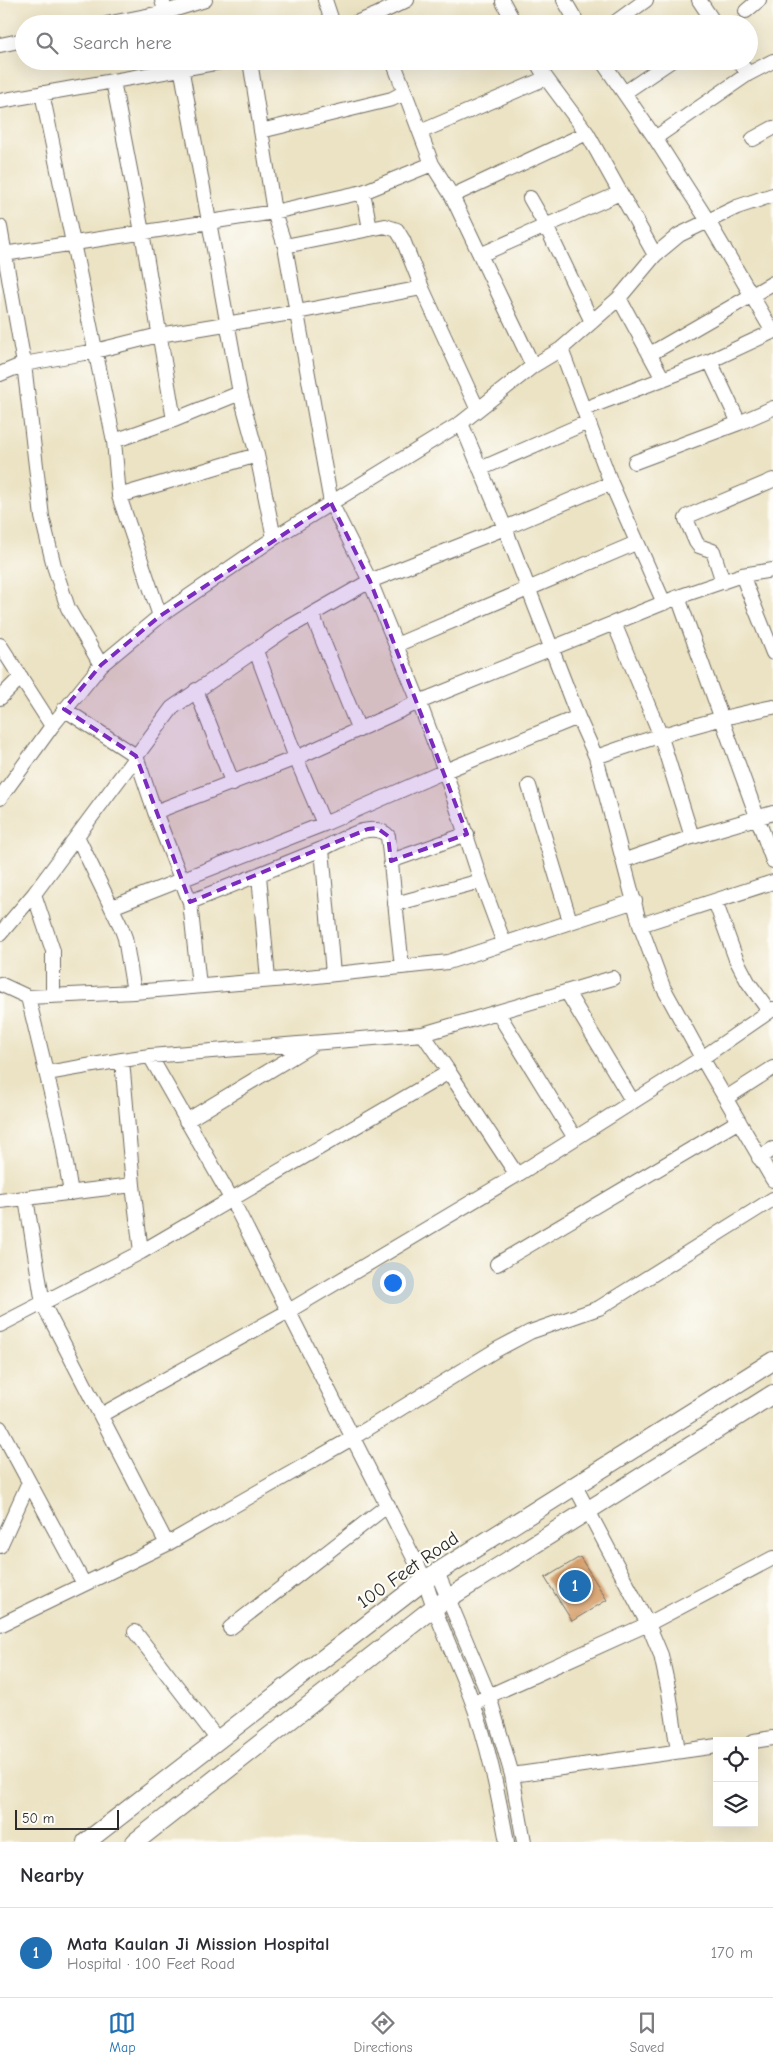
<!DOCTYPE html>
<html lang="en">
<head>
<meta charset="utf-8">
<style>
  :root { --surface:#fff; --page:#f2f2f3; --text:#2b2b33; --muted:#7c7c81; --line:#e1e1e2; --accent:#1f6fb2 }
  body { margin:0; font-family:"Comic Neue",sans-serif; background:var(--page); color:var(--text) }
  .controls { position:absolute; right:15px; bottom:15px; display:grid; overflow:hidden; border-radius:0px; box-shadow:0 5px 20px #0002 }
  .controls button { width:45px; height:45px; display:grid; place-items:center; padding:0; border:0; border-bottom:1px solid var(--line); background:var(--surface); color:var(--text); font:25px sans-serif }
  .scale { position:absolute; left:15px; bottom:12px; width:104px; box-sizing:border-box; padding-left:5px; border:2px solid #2b2b2b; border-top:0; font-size:14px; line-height:18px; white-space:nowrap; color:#2b2b2b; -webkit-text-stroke:4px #fdfcf7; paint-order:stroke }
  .you { position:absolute; left:392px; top:1282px; width:18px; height:18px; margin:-12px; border:4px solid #fff; border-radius:50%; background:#1a73e8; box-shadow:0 0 0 8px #1a73e833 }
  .badge { display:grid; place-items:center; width:32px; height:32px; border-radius:50%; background:var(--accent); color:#fff; font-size:16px; font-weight:700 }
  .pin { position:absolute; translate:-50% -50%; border:2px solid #fff; box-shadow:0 1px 5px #0006 }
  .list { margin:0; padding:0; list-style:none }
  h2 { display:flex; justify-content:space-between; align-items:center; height:65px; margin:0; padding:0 20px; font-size:21px }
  h2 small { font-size:16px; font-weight:400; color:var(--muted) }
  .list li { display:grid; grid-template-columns:32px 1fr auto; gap:15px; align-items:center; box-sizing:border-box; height:90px; padding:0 20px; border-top:1px solid var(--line) }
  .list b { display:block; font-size:19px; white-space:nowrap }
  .list p { margin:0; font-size:16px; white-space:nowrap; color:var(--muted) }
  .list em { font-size:16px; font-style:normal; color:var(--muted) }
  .icon { flex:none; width:28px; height:28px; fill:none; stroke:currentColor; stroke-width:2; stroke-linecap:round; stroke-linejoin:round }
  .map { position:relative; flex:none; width:773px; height:1842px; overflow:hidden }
  .search { position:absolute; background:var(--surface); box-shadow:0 5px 20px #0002; left:15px; right:15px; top:15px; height:55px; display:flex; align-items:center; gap:12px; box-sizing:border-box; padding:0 18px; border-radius:28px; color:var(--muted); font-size:19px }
  .sheet { height:155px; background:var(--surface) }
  nav { display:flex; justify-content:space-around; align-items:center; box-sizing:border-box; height:70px; border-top:1px solid var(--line); background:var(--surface); font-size:14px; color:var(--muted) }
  nav a { display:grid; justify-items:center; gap:2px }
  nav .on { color:var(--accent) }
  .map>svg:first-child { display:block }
</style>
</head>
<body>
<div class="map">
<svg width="773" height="1842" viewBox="0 0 773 1842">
  <rect width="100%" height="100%" fill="#fdfcf7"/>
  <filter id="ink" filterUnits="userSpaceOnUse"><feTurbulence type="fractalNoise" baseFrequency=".02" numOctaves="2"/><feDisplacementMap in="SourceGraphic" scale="10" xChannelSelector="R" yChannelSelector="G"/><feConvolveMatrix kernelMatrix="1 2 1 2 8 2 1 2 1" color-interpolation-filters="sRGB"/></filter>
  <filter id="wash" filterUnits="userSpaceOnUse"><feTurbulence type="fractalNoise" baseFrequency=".0096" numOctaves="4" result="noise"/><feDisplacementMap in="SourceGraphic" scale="20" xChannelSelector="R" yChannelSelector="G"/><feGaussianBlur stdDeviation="1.12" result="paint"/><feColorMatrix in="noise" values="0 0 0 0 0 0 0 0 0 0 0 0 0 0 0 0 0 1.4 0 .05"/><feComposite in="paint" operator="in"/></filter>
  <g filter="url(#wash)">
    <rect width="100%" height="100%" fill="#ece3c4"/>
    <g id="blocks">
      <path fill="#d3975e" d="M580 1557 607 1600 572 1621 545 1578Z"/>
    </g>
  </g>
  <g filter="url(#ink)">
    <use href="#blocks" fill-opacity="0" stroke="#6f6b61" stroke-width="1"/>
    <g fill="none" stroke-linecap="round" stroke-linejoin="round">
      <g stroke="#6f6b61" stroke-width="16">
        <path id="minor" d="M162 0 169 24
          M325 0 333 24
          M564 0 578 24
          M699 0 715 24
          M503 2 515 24
          M746 11 759 0
          M376 15 407 0
          M106 24 166 12 205 0
          M353 24 376 15 379 23
          M613 24 646 0
          M0 45 24 40
          M180 61 240 393 257 455 274 538
          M250 61 274 212 285 246 331 503 370 581 419 702 445 771 481 881 504 943
          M393 61 432 164 452 196 533 366
          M536 61 546 78 587 133 655 255
          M602 61 655 138 708 221 773 332
          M739 61 748 74 773 61
          M113 81 142 232 174 420 114 441
          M42 93 114 441 119 496 160 616
          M624 93 671 61
          M0 101 226 61
          M261 131 392 99 405 92
          M420 132 546 78
          M655 138 748 74
          M753 139 773 128
          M363 192 370 229
          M452 196 587 133
          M530 198 546 226 592 322
          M0 227 24 364 42 517 54 566 68 608 101 665
          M285 246 385 226 397 230 403 240 422 288 477 408
          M4 254 274 212 363 192 432 164
          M480 255 620 193
          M619 298 663 379
          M561 349 611 483 664 603
          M650 354 773 283
          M710 361 739 423
          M0 374 24 364 95 351 159 335 297 312 422 288
          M584 409 710 361 772 332
          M174 420 240 393
          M461 423 505 528 578 717 596 757 640 925 663 987 702 1058 773 1180
          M635 462 739 423 773 408
          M480 469 588 422
          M119 496 257 455
          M742 575 773 653
          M723 582 713 551 699 546 696 542 686 519 688 516 773 480
          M678 597 773 861
          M312 614 359 730
          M614 623 660 734 692 837 625 860
          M0 645 52 726
          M396 645 636 543
          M256 651 296 758 324 824
          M196 690 233 784
          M0 698 21 677
          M64 709 136 756 155 812 296 758 419 702 678 597 742 575 773 570
          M596 757C655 736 712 719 773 707
          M529 786 570 921
          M0 798 52 726 101 665 160 616 274 538 461 423 533 366 561 349 619 298 655 255 679 235 737 207 773 195
          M155 812 190 902 199 986
          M692 837 773 813
          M391 861 467 834
          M259 875 268 980
          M34 894 53 951V996
          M715 901 736 959 748 982 769 1011
          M190 902 322 849
          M395 904 481 881
          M112 907 324 824 445 771 578 717
          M640 925 773 882
          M0 934 34 894 77 836
          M333 974 322 849C340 841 372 819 388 836L402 967
          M0 984 28 997 134 992 298 978 448 962 635 901
          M134 992 125 938 121 927 77 836 172 708 286 629 370 581 505 528 611 483
          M567 992 633 1102
          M28 997 61 1134 71 1193
          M498 1013 575 1138
          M449 1072 517 1175
          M47 1073 122 1060
          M726 1098 773 1068
          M186 1121 312 1045
          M759 1158 773 1149
          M133 1185 122 1060 150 1056
          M26 1198 133 1185 141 1252
          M0 1201 26 1198 43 1304 167 1544
          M497 1264 739 1121
          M0 1325 141 1252 449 1072 423 1034
          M101 1415 287 1312 517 1175 702 1058 773 1009
          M0 1428 84 1584
          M575 1486 648 1624 773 1558
          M0 1546 29 1482
          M437 1572 489 1696 512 1775 524 1842
          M0 1625 167 1544 354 1437 496 1350 530 1332 599 1308 773 1199
          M230 1628 388 1505
          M135 1632 218 1740
          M473 1703 648 1624 661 1655 669 1692 678 1751
          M754 1741 773 1738
          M512 1775 717 1746
          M507 1842C498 1795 489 1746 472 1701 457 1660 437 1622 425 1580L232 1200 150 1056 423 1034 613 978"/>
      </g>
      <g stroke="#6f6b61" stroke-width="20">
        <path id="major" d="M86 1842 425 1580 773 1361
          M135 1842 433 1608 773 1394"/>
      </g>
      <use href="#minor" stroke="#fff" stroke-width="14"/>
      <use href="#major" stroke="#fff" stroke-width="18"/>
    </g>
  </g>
  <path fill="#7b2cbf" fill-opacity="0.2" stroke="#7b2cbf" stroke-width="4" stroke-dasharray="10 6" stroke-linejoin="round" d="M331 503 370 581 467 834 391 861 388 836 377 828 368 829 190 902 136 756 64 709 101 665 160 616Z"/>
  <g text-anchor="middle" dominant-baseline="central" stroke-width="4.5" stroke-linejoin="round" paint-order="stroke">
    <g font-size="19" fill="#2b2b2b" stroke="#fdfcf7">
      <text transform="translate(408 1570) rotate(-35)">100 Feet Road</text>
    </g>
  </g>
</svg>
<div class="controls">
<button><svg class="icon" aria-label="locate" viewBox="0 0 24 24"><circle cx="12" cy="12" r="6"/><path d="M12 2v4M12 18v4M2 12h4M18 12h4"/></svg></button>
<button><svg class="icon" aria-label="layers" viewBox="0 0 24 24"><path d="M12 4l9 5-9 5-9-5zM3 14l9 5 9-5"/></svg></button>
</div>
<div class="scale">50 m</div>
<div class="you"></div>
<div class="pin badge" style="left:575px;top:1586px">1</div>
<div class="search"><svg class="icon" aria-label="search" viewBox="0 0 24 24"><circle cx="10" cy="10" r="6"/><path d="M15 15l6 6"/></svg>Search here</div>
</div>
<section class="sheet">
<h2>Nearby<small></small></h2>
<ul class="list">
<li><span class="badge">1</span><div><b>Mata Kaulan Ji Mission Hospital</b><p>Hospital · 100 Feet Road</p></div><em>170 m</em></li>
</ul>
</section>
<nav>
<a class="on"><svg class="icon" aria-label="map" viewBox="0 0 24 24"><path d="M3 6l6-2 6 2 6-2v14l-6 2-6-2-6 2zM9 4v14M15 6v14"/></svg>Map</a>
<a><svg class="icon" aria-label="directions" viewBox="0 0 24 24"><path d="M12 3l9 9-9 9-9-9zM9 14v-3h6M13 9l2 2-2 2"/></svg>Directions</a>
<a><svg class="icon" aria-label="saved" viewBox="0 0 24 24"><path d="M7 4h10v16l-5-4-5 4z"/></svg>Saved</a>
</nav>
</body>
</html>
